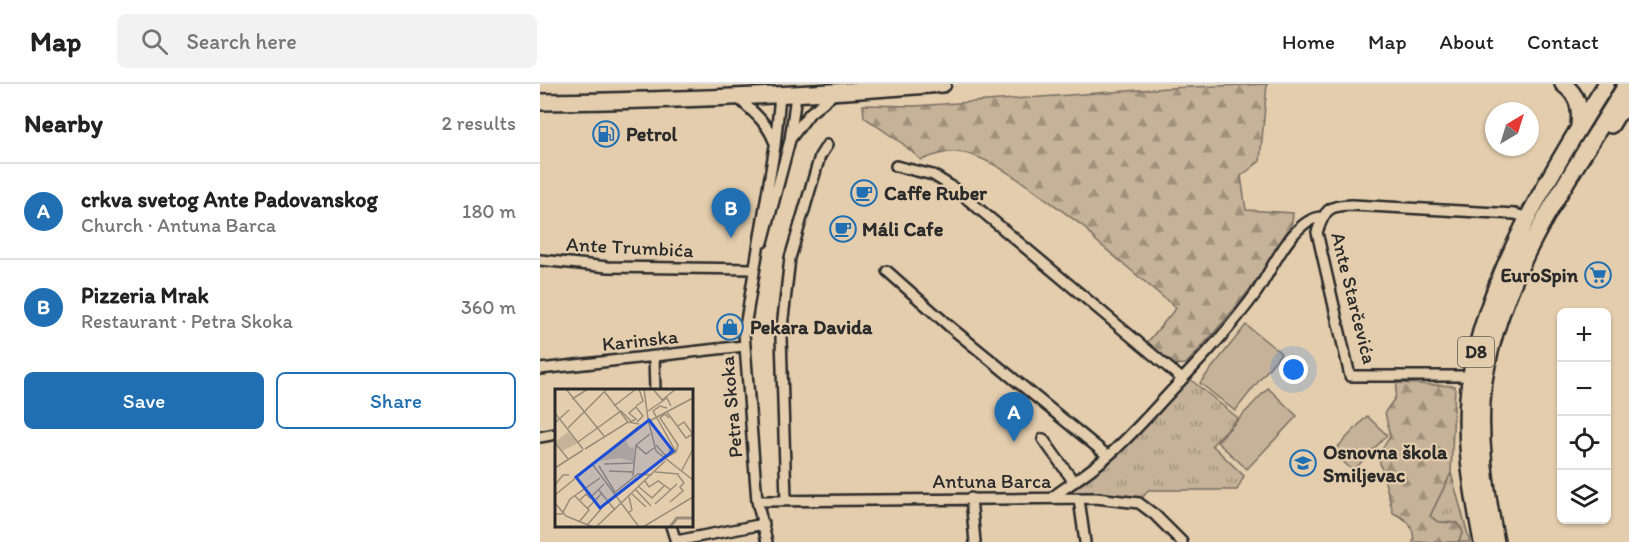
<!DOCTYPE html>
<html lang="en">
<head>
<meta charset="utf-8">
<style>
  :root { --surface:#fff; --page:#f2f2f2; --text:#222; --muted:#767676; --line:#e0e0e0; --accent:#1f6fb2 }
  body { margin:0; font-family:Itim,sans-serif; background:var(--page); color:var(--text) }
  .controls { position:absolute; right:18px; bottom:18px; display:grid; overflow:hidden; border-radius:9px; box-shadow:0 2px 4px #0004 }
  .controls button { width:54px; height:54px; display:grid; place-items:center; padding:0; border:0; border-bottom:2px solid var(--line); background:var(--surface); color:var(--text); font:30px sans-serif }
  .compass { position:absolute; left:945px; top:18px; width:54px; height:54px; border-radius:50%; background:var(--surface); box-shadow:0 2px 4px #0004; rotate:38deg }
  .you { position:absolute; left:754px; top:286px; width:21px; height:21px; margin:-15px; border:4px solid #fff; border-radius:50%; background:#1a73e8; box-shadow:0 0 0 9px #1a73e833 }
  .badge { display:grid; place-items:center; width:39px; height:39px; border-radius:50%; background:var(--accent); color:#fff; font-size:20px; font-weight:700 }
  .pin { position:absolute; translate:-50% -50px; filter:drop-shadow(0 2px 3px #0008) }
  .pin::after { content:''; position:absolute; top:32px; width:21px; height:18px; background:inherit; clip-path:polygon(0 0,100% 0,50% 100%) }
  .list { margin:0; padding:0; list-style:none }
  h2 { display:flex; justify-content:space-between; align-items:center; height:78px; margin:0; padding:0 24px; font-size:26px }
  h2 small { font-size:20px; font-weight:400; color:var(--muted) }
  .list li { display:grid; grid-template-columns:39px 1fr auto; gap:18px; align-items:center; box-sizing:border-box; height:96px; padding:0 24px; border-top:2px solid var(--line) }
  .list b { display:block; font-size:22px; white-space:nowrap }
  .list p { margin:0; font-size:20px; white-space:nowrap; color:var(--muted) }
  .list em { font-size:20px; font-style:normal; color:var(--muted) }
  .actions { display:flex; gap:12px; padding:18px 24px }
  .actions a { flex:1; padding:14px 0; border:2px solid var(--accent); border-radius:9px; text-align:center; font-size:21px; color:var(--accent) }
  .actions .main { background:var(--accent); color:#fff }
  .icon { flex:none; width:33px; height:33px; fill:none; stroke:currentColor; stroke-width:2; stroke-linecap:round; stroke-linejoin:round }
  .map { position:relative; flex:none; width:1089px; height:458px; overflow:hidden }
  header { display:flex; align-items:center; gap:36px; box-sizing:border-box; height:84px; padding:0 30px; background:var(--surface); border-bottom:2px solid var(--line) }
  header strong { font-size:28px }
  nav { display:flex; gap:33px; margin-inline-start:auto; font-size:21px }
  .search { width:420px; height:54px; background:var(--page); display:flex; align-items:center; gap:15px; box-sizing:border-box; padding:0 21px; border-radius:9px; color:var(--muted); font-size:22px }
  main { display:flex }
  aside { flex:1; background:var(--surface) }
  .map>svg:first-child { display:block }
</style>
</head>
<body>
<header>
<strong>Map</strong>
<div class="search"><svg class="icon" aria-label="search" viewBox="0 0 24 24"><circle cx="10" cy="10" r="6"/><path d="M15 15l6 6"/></svg>Search here</div>
<nav><a>Home</a><a>Map</a><a>About</a><a>Contact</a></nav>
</header>
<main>
<aside>
<h2>Nearby<small>2 results</small></h2>
<ul class="list">
<li><span class="badge">A</span><div><b>crkva svetog Ante Padovanskog</b><p>Church · Antuna Barca</p></div><em>180 m</em></li>
<li><span class="badge">B</span><div><b>Pizzeria Mrak</b><p>Restaurant · Petra Skoka</p></div><em>360 m</em></li>
</ul>
<div class="actions"><a class="main">Save</a><a>Share</a></div>
</aside>
<div class="map">
<svg width="1089" height="458" viewBox="0 0 1089 458">
  <defs>
    <pattern id="grass-tufts" width="24" height="20" patternUnits="userSpaceOnUse" patternTransform="scale(1.5)"><rect width="24" height="20" fill="#c5b298"/><path d="M3 7l-1-3M5 7V3M7 7l1-3M15 17l-1-3M17 17v-4M19 17l1-3" fill="none" stroke="#a0917c"/></pattern>
    <pattern id="forest-firs" width="22" height="20" patternUnits="userSpaceOnUse" patternTransform="scale(1.5)"><rect width="22" height="20" fill="#c5b298"/><path d="M5 1l3.5 6h-7zM16 11l3.5 6h-7z" fill="#a0917c"/></pattern>
  </defs>
  <rect width="100%" height="100%" fill="#e3cdad"/>
  <filter id="ink" filterUnits="userSpaceOnUse"><feTurbulence type="fractalNoise" baseFrequency=".0167" numOctaves="2"/><feDisplacementMap in="SourceGraphic" scale="12" xChannelSelector="R" yChannelSelector="G"/><feConvolveMatrix kernelMatrix="1 2 1 2 8 2 1 2 1" color-interpolation-filters="sRGB"/></filter>
  <g filter="url(#ink)">
    <path fill="url(#grass-tufts)" stroke="#786e62" stroke-width="1.5" d="M646 292 698 334 672 361 704 392 697 406H608L599 419 511 414 568 372Z
      M911 389 930 458H918L920 455 917 439 898 438 890 432Z"/>
    <path fill="url(#forest-firs)" stroke="#786e62" stroke-width="1.5" d="M727 0 720 77 701 92 706 126 753 129C752 145 749 142 743 154 718 201 681 241 646 280L630 281 606 260 636 224 555 156 543 142C511 120 455 71 417 68 405 67 392 72 381 76L363 60 324 33 323 21 375 22 628 4Z
      M857 299 915 302 911 389 890 432 898 438 917 439 923 448 918 458H873L874 455C872 440 867 435 853 429L838 371 850 353 845 328 855 314Z"/>
    <path fill="#c5b298" stroke="#786e62" stroke-width="1.5" d="M706 241 741 269 695 327 660 299Z
      M728 304 757 332 707 385 677 358Z
      M827 332 847 351 813 387 793 368Z"/>
    <g fill="none" stroke-linecap="round" stroke-linejoin="round">
      <g stroke="#2b2b2b" stroke-width="14">
        <path id="street" d="M197 13C211 26 227 38 234 57
          M251 54 270 29 295 9
          M356 82 393 91 414 104 642 295
          M223 158 250 56 256 11
          M0 176 68 183 214 185
          M347 187 409 242 568 372
          M114 273 115 306
          M0 285 204 262
          M930 292H810L777 148C785 126 788 121 812 121L975 130 989 134
          M0 353 16 350
          M503 355 534 398
          M431 414 435 458
          M511 414C530 400 551 387 569 371 593 350 614 325 636 302 664 272 692 242 716 209 731 188 753 133 783 133
          M539 415 545 458
          M246 416 241 252 250 174 280 72 287 61
          M217 417 556 414 599 419 615 431 642 458
          M131 442 136 458
          M136 457 224 440
          M227 458 217 417 204 249 235 62 240 12"/>
      </g>
      <g stroke="#2b2b2b" stroke-width="20">
        <path id="primary" d="M1023 0C1038 11 1041 24 1039 41
          M0 18C135 17 268 11 403 0
          M1071 41 1077 31 1089 22
          M942 458C932 404 921 347 931 291 948 190 1012 86 1066 0
          M956 458C946 407 938 356 943 304 944 293 947 282 949 272 972 172 1034 87 1087 0"/>
      </g>
      <use href="#street" stroke="#e3cdad" stroke-width="9"/>
      <use href="#primary" stroke="#e3cdad" stroke-width="15"/>
    </g>
  </g>
  <defs>
    <g id="fuel-ring" transform="scale(1.35)"><circle r="9.5" fill="#e3cdad" stroke="#1f6fb2" stroke-width="1.5"/><path d="M-5.5-6h7V0h2V4h1.3V-2.5L3-4.5l.8-.8L6-3V5H2.5V1h-1V6h-7ZM-4.2-4.7v3.2H.2V-4.7Z" fill="#1f6fb2"/></g>
    <g id="cafe-ring" transform="scale(1.35)"><circle r="9.5" fill="#e3cdad" stroke="#1f6fb2" stroke-width="1.5"/><path d="M-5.5-4.5H6V0H3Q3 3.5 0 3.5H-2.5Q-5.5 3.5-5.5 0ZM3-3.2v2h1.7v-2ZM-6 4.5H4V6H-6Z" fill="#1f6fb2"/></g>
    <g id="supermarket-ring" transform="scale(1.35)"><circle r="9.5" fill="#e3cdad" stroke="#1f6fb2" stroke-width="1.5"/><path d="M-6-5.5h2.5l.6 2H6L4.5 2H-2.5L-4.4-4H-6ZM-1.5 3.2a1.3 1.3 0 1 0 .1 0ZM3 3.2a1.3 1.3 0 1 0 .1 0Z" fill="#1f6fb2"/></g>
    <g id="shop-ring" transform="scale(1.35)"><circle r="9.5" fill="#e3cdad" stroke="#1f6fb2" stroke-width="1.5"/><path d="M-5-2.5h2.3a2.7 3.5 0 0 1 5.4 0H5L5.5 6h-11ZM-1.5-2.5h3a1.5 2.3 0 0 0-3 0Z" fill="#1f6fb2"/></g>
    <g id="school-ring" transform="scale(1.35)"><circle r="9.5" fill="#e3cdad" stroke="#1f6fb2" stroke-width="1.5"/><path d="M0-5L7-2L0 1L-7-2ZM-4 1L0 2.5L4 1V4Q0 6-4 4Z" fill="#1f6fb2"/></g>
  </defs>
  <g fill-rule="evenodd">
    <use href="#fuel-ring" x="66" y="50"/>
    <use href="#cafe-ring" x="324" y="109"/>
    <use href="#cafe-ring" x="303" y="145"/>
    <use href="#supermarket-ring" x="1058" y="191"/>
    <use href="#shop-ring" x="190" y="243"/>
    <use href="#school-ring" x="763" y="379"/>
  </g>
  <g text-anchor="middle" dominant-baseline="central" stroke-width="4.5" stroke-linejoin="round" paint-order="stroke">
    <rect fill="#e3cdad" stroke="#625c52" stroke-width="1.5" x="918" y="253" width="36" height="30" rx="4.5"/>
    <g font-size="18" font-weight="bold" fill="#2b2b2b">
      <text x="936" y="268">D8</text>
    </g>
    <g font-size="20" font-weight="bold" fill="#2b2b2b" stroke="#e3cdad" text-anchor="start">
      <text x="86" y="50">Petrol</text>
      <text x="344" y="109">Caffe Ruber</text>
      <text x="322" y="145">Máli Cafe</text>
      <text x="1038" y="191" text-anchor="end">EuroSpin</text>
      <text x="210" y="243">Pekara Davida</text>
      <text x="783" y="368">Osnovna škola<tspan x="783" dy="23">Smiljevac</tspan></text>
    </g>
    <g font-size="20" fill="#2b2b2b" stroke="#e3cdad">
      <text transform="translate(90 163) rotate(3)">Ante Trumbića</text>
      <text transform="translate(814 214) rotate(76)">Ante Starčevića</text>
      <text transform="translate(100 256) rotate(-6)">Karinska</text>
      <text transform="translate(191 323) rotate(-95)">Petra Skoka</text>
      <text x="452" y="397">Antuna Barca</text>
    </g>
  </g>
  <g transform="translate(15 305)">
    <rect width="138" height="138" fill="#e3cdad"/>
    <path d="M70 50 75 59 79 58V73L65 69 44 72Z" fill="#c5b298"/>
    <path d="M13 43 23 54 7 62 0 53Z" fill="#c5b298"/>
    <path fill="none" stroke="#9a8d7a" stroke-width="3" d="M115 138 122 129H138"/>
    <path fill="none" stroke="#998c79" stroke-width="1.5" d="M11 0 49 47M89 0 93 30M98 0 107 11 121 0M49 2 73 33M17 10 33 0M59 17 81 0M81 17 88 12 84 0M93 22 112 9 116 17M112 23 131 49 138 45M0 24 28 60M114 29 110 25 105 29 123 56 121 63M93 30 101 62 138 91M77 32 81 30 74 24 81 18 88 27 82 33M0 34 14 21M123 37 129 33 137 44M13 39 52 0M95 45 81 56 91 65 99 59M23 53 66 22 77 33M0 54 14 71M101 56 111 67 116 65 114 61M30 60 73 33 84 35M110 69 121 63 98 22 105 17 112 19M49 75 80 74M38 76 84 138M44 77 60 103M0 79 28 61M127 81 138 60M54 82 79 83M100 83 124 85M78 87 81 56M90 92 94 98 103 92 116 101M0 96 8 86H14M84 98 97 109 109 97M43 100 60 121M81 101 96 117M58 105 83 85 97 86M77 105 91 118M0 106 83 38 138 9M20 107 34 121 25 132M24 112 31 105 35 109 49 95M115 113 128 102 125 98 129 94 123 86M0 114 11 127 38 138M100 115 122 95M32 120 46 105M73 124 77 121 74 108M0 125H7L15 110 45 89M33 135 47 119M41 138 110 72M88 138 138 108"/>
    <path fill="#1d4ed8" fill-opacity="0.15" stroke="#1d4ed8" stroke-width="3" d="M94 31 118 62 45 119 21 88Z"/>
    <rect width="138" height="138" fill="none" stroke="#2b2b2b" stroke-width="3"/>
  </g>
</svg>
<div class="controls">
<button>+</button>
<button>−</button>
<button><svg class="icon" aria-label="locate" viewBox="0 0 24 24"><circle cx="12" cy="12" r="6"/><path d="M12 2v4M12 18v4M2 12h4M18 12h4"/></svg></button>
<button><svg class="icon" aria-label="layers" viewBox="0 0 24 24"><path d="M12 4l9 5-9 5-9-5zM3 14l9 5 9-5"/></svg></button>
</div>
<svg class="compass" viewBox="-18 -18 36 36"><path d="M0-13l5 13h-10z" fill="#e53935"/><path d="M0 13l5-13h-10z" fill="#767676"/></svg>
<div class="you"></div>
<div class="pin badge" style="left:474px;top:358px">A</div>
<div class="pin badge" style="left:191px;top:154px">B</div>
</div>
</main>
</body>
</html>
